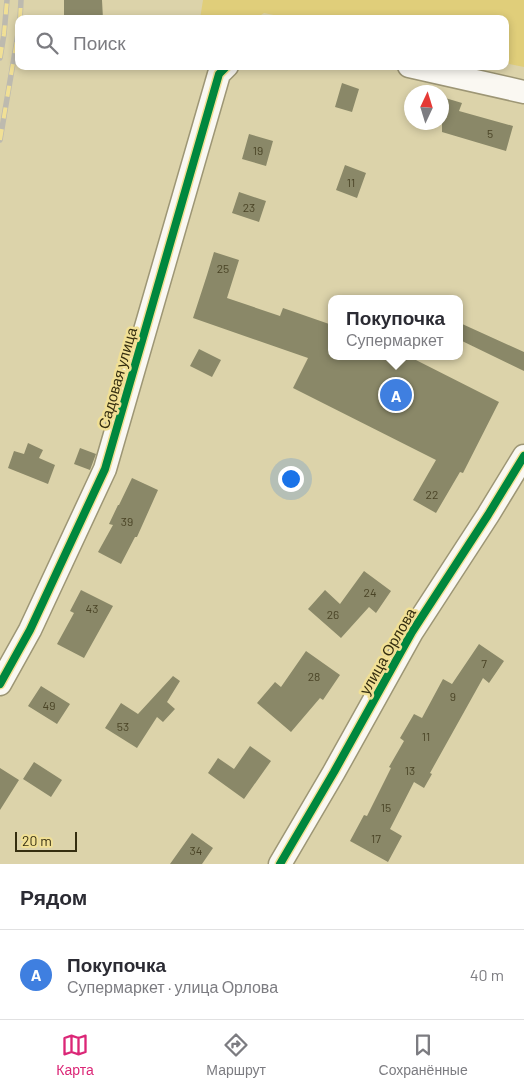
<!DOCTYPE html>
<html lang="ru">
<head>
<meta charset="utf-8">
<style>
  :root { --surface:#fff; --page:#f2f2f3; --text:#2b2b33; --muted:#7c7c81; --line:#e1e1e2; --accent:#db2777 }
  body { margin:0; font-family:Barlow,sans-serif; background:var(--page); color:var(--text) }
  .compass { position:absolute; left:404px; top:85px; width:45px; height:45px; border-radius:50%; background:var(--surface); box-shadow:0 2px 8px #0003; rotate:4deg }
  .scale { position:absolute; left:15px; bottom:12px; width:62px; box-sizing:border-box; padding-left:5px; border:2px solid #352e10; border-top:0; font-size:14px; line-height:18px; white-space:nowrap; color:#352e10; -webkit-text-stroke:4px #f1e095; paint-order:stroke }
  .you { position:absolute; left:290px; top:478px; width:18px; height:18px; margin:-12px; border:4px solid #fff; border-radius:50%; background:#1a73e8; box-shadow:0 0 0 8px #1a73e833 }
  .badge { display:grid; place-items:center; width:32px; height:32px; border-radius:50%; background:var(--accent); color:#fff; font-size:16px; font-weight:700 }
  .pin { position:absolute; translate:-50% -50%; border:2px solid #fff; box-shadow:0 1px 5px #0006 }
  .popup { position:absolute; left:328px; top:295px; width:135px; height:65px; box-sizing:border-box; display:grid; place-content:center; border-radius:10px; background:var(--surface); filter:drop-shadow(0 1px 4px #0005); font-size:16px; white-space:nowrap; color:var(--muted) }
  .popup b { font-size:19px; color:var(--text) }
  .popup::after { content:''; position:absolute; left:50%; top:100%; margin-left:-10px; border:10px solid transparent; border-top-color:var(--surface) }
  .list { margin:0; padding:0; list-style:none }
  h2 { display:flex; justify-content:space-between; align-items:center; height:65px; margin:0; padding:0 20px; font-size:21px }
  h2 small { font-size:16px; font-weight:400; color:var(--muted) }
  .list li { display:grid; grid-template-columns:32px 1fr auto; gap:15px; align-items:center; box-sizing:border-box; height:90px; padding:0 20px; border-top:1px solid var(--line) }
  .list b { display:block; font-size:19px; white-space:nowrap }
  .list p { margin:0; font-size:16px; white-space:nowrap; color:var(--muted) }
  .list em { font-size:16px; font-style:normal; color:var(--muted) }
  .icon { flex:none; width:28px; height:28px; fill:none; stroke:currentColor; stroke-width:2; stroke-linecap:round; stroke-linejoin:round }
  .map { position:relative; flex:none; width:524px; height:864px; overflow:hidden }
  .search { position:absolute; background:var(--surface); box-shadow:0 2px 8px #0003; left:15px; right:15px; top:15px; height:55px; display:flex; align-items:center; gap:12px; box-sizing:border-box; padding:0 18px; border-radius:10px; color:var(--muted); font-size:19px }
  .sheet { height:155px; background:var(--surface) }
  nav { display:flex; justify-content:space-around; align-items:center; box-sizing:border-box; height:70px; border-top:1px solid var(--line); background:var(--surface); font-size:14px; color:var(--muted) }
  nav a { display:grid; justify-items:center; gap:2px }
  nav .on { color:var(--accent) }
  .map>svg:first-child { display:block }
</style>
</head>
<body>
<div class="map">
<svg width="524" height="864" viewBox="0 0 524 864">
  <rect width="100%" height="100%" fill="#dcd3aa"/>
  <path fill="#e0ce7a" d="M203 0H524V67L505 63V19H293L264 13 255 19H200Z"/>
  <path fill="#8a8868" d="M64 0H102L103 19H64Z
    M342 83 359 89 352 112 335 107Z
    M442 97 462 103 459 111 513 126 506 151 442 132Z
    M249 134 273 141 266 166 242 159Z
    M345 165 366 173 357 198 336 190Z
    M239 192 266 201 259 222 232 213Z
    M214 252 239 260 227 298 280 316 283 308 332 325V356H408L499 402 463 473 460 472 436 513 413 500 436 460 293 388 308 358 193 318 207 275Z
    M460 323 524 352V371L460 340Z
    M199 349 221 360 212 377 190 366Z
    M28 443 43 450 39 458 55 465 48 484 8 468 14 451 24 454Z
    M80 448 96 454 90 470 74 464Z
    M132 478 158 490 137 537H135L121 564 98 552 113 525 109 524 118 505H119Z
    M364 571 391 591 376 613 369 607 341 638 308 609 325 590 340 604Z
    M81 590 113 606 84 658 57 644 74 613 70 611Z
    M479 644 504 661 489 683 483 678 430 773 432 774 424 788 414 782 390 829 402 836 388 862 350 841 364 815 367 816 391 768 389 767 404 741 400 738 414 714 422 718 443 679 452 684Z
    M306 651 340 675 323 700 320 698 291 732 257 703 275 682 281 687Z
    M173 676 180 681 167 702 175 709 163 722 157 717 137 748 105 728 121 703 138 714Z
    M41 686 70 704 57 724 28 706Z
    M250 746 271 761 244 799 208 773 218 758 234 769Z
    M34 762 62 780 51 797 23 779Z
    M0 768 19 780 0 810Z
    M192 833 213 848 202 864H170Z"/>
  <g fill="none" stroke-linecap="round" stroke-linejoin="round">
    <g stroke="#9d9675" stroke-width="25">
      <path id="minor" d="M409 66 524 92
        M0 684 30 630 105 469 219 74 227 66
        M280 864 334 772 412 632 488 515 524 456"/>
    </g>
    <use href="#minor" stroke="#faf8f2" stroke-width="22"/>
    <g stroke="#bdbaaf" stroke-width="5.5">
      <path id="rail" d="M20 19 21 0
        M0 58 4 34 7 0
        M0 140 19 28"/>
    </g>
    <use href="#rail" stroke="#f1e095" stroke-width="4" stroke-dasharray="11" stroke-linecap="butt"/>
    <g stroke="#f1e095" stroke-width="11">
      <path id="cycleway" d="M0 684 30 630 105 469 219 74 227 66
        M280 864 334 772 412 632 488 515 524 456"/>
    </g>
    <use href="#cycleway" stroke="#00873e" stroke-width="8"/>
  </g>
  <g text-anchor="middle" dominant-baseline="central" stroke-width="5" stroke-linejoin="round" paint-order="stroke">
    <g font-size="12" fill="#4a4426">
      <text x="490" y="133">5</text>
      <text x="258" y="150">19</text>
      <text x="351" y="182">11</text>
      <text x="249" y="207">23</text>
      <text x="223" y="268">25</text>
      <text x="432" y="494">22</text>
      <text x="127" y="521">39</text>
      <text x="370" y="592">24</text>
      <text x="92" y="608">43</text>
      <text x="333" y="614">26</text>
      <text x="484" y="663">7</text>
      <text x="314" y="676">28</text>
      <text x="453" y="696">9</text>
      <text x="49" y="705">49</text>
      <text x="123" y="726">53</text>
      <text x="426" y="736">11</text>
      <text x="410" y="770">13</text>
      <text x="386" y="807">15</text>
      <text x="376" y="838">17</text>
      <text x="196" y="850">34</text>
    </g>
    <g font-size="15" fill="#352e10" stroke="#f1e095">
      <text transform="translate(117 378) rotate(-74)">Садовая улица</text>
      <text transform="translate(387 651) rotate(-60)">улица Орлова</text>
    </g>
  </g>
</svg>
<svg class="compass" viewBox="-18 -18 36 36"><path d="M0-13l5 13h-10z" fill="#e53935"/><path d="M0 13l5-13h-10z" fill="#7c7c81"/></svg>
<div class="scale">20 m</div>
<div class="you"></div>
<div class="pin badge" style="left:396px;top:395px;background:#3f7fe0">A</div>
<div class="popup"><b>Покупочка</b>Супермаркет</div>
<div class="search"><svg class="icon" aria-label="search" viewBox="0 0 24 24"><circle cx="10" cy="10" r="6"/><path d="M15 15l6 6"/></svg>Поиск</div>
</div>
<section class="sheet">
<h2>Рядом<small></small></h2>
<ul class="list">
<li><span class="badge" style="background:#3f7fe0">A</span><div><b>Покупочка</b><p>Супермаркет · улица Орлова</p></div><em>40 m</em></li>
</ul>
</section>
<nav>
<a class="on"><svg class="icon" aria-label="map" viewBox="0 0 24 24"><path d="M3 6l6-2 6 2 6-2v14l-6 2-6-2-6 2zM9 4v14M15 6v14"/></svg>Карта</a>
<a><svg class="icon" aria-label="directions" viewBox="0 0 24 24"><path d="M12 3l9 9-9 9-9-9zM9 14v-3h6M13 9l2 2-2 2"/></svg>Маршрут</a>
<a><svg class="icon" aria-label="saved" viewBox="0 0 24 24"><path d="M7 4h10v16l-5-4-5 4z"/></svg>Сохранённые</a>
</nav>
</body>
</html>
